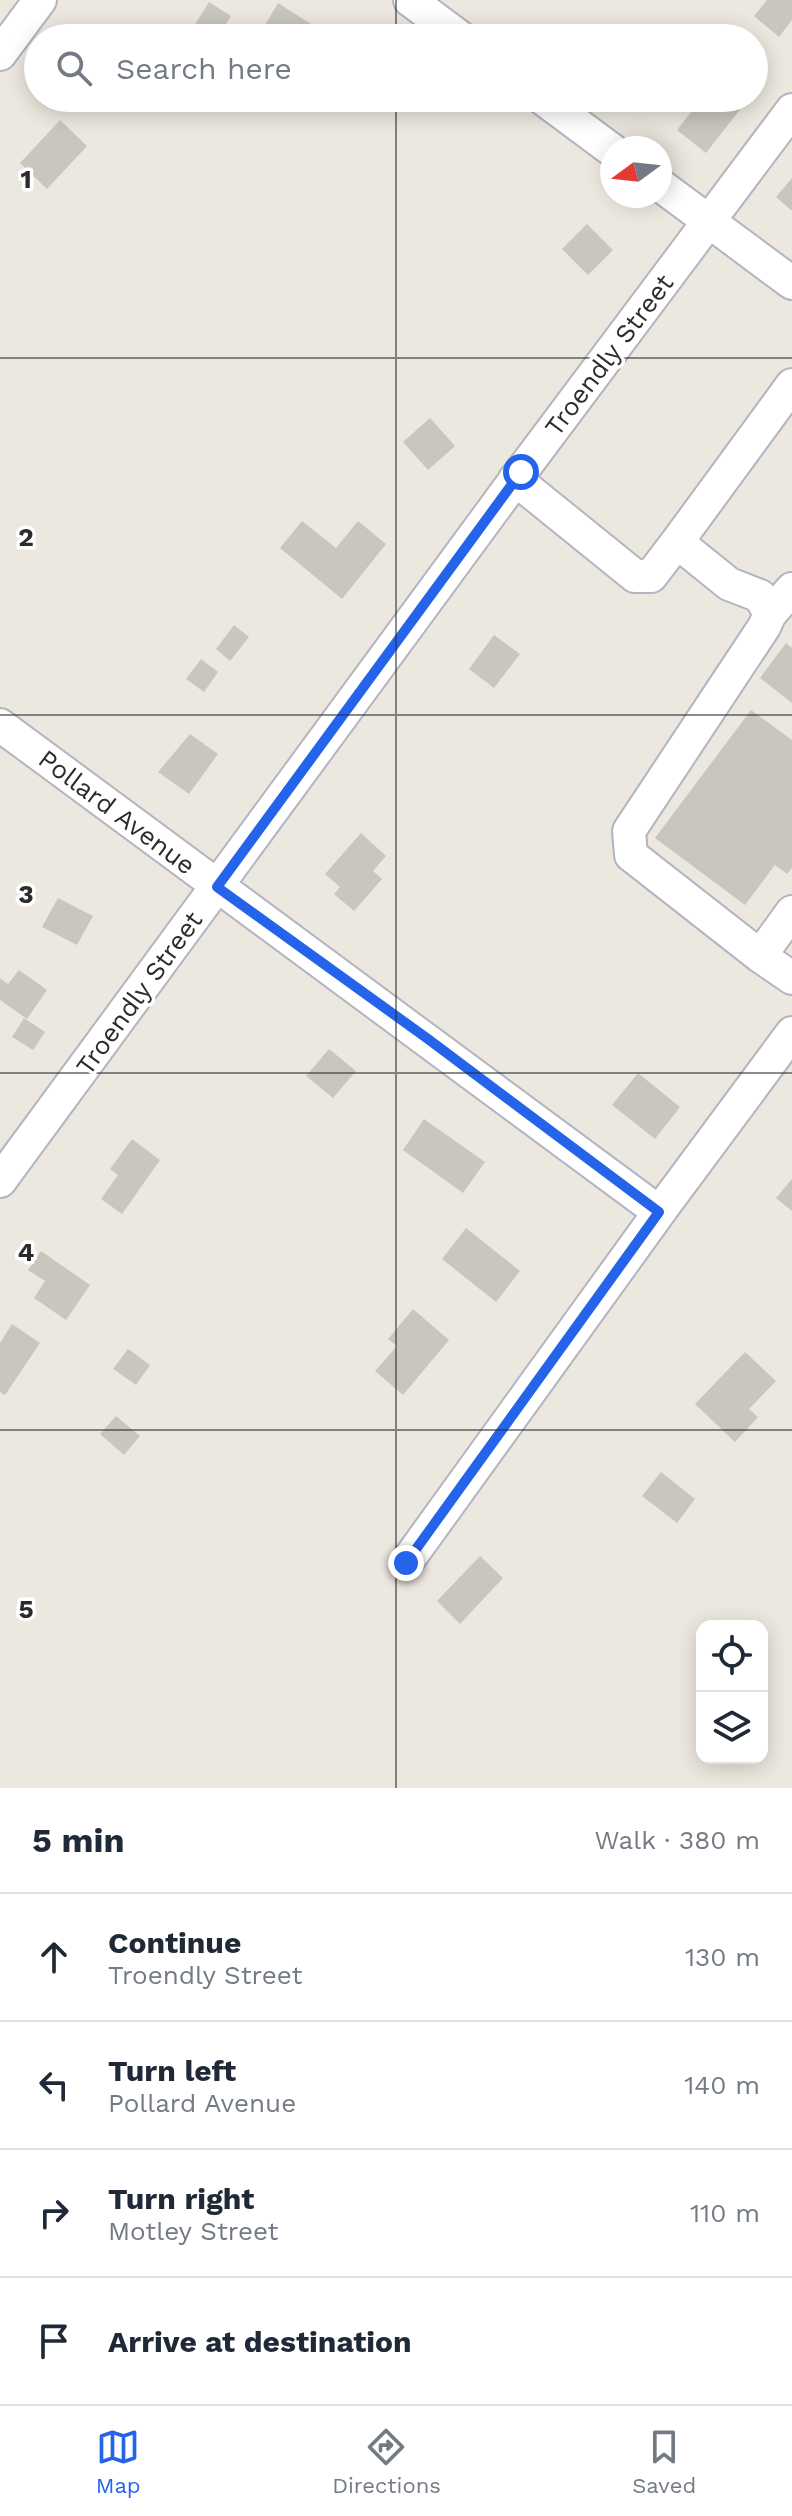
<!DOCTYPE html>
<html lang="en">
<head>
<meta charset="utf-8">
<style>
  :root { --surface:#fff; --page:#f2f2f3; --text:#1f2937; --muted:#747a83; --line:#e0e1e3; --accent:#2563eb }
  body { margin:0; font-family:"Work Sans",sans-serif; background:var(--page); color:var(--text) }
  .controls { position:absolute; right:24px; bottom:24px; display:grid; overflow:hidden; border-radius:16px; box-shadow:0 4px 20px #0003 }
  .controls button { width:72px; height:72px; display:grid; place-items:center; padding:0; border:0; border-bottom:2px solid var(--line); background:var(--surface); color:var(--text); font:40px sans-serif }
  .compass { position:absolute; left:600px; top:136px; width:72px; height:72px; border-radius:50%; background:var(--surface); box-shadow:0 4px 20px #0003; rotate:255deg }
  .stop { position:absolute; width:24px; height:24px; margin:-18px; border:6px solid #2563eb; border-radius:50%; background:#fff }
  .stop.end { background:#2563eb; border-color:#fff; box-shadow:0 2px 8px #0008 }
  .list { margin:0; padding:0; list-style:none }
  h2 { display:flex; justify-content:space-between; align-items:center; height:104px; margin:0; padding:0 32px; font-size:34px }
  h2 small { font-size:26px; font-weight:400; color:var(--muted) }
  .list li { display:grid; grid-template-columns:52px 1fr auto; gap:24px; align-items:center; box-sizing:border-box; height:128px; padding:0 32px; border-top:2px solid var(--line) }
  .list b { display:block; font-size:30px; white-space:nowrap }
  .list p { margin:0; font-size:26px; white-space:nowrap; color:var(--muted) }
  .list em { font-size:26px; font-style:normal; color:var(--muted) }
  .icon { flex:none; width:44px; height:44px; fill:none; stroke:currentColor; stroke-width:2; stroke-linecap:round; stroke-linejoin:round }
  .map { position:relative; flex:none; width:792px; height:1788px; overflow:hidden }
  .search { position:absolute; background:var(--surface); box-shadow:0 4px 20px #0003; left:24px; right:24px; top:24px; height:88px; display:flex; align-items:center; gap:20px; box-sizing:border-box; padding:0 28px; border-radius:44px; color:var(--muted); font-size:30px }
  .sheet { height:616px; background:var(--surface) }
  nav { display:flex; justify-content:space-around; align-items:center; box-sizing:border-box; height:112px; border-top:2px solid var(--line); background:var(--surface); font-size:22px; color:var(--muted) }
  nav a { display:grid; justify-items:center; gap:4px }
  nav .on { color:var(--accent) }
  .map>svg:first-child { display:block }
</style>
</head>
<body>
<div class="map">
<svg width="792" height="1788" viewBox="0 0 792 1788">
  <rect width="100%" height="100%" fill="#ede8df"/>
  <path fill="#c9c6be" d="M767 0H792V20L779 37 754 16Z
    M209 2 231 16 217 38H195L189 34Z
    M278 3 333 38H264L259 35Z
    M335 98H364L353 112Z
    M702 98H749L706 153 677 130Z
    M60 120 87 146 47 189 20 163Z
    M792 178V211L776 197Z
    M587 224 613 250 588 275 562 249Z
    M430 418 455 446 428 470 403 442Z
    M302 521 336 548 358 521 386 544 342 599 280 548Z
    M234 625 249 637 230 661 216 649Z
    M494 635 520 654 494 688 469 669Z
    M786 643 792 648V703L760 678Z
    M201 659 218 672 204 692 186 679Z
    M751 710 792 740V868L787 874 775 865 745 905 655 838Z
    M190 734 218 754 189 794 158 772Z
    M361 833 386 856 373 871 382 879 354 911 334 894 340 887 325 874Z
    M58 898 93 916 77 945 42 927Z
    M19 970 47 990 27 1019 0 1000V978L8 984Z
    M24 1018 45 1032 33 1050 12 1037Z
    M329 1049 356 1071 333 1098 306 1076Z
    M638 1073 680 1107 655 1139 612 1105Z
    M424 1119 485 1162 463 1193 403 1150Z
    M132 1139 160 1160 122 1214 101 1199 118 1175 110 1169Z
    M792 1179V1211L776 1198Z
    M466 1228 520 1271 496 1302 442 1259Z
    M41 1251 90 1285 66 1320 34 1298 45 1281 28 1270Z
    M413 1309 449 1340 403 1395 375 1371 397 1346 388 1339Z
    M12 1324 40 1343 5 1395 0 1392V1343Z
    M128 1349 150 1365 136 1385 113 1369Z
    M745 1352 776 1381 749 1409 758 1417 735 1442 695 1404Z
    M116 1416 140 1436 124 1455 100 1434Z
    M661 1472 695 1499 677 1523 642 1496Z
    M480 1556 503 1578 460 1624 437 1601Z"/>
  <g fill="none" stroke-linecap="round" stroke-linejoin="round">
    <g stroke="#b3b4bf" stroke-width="36">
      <path id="minor" d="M410 0 461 38
        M0 54 40 0
        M542 98 612 150
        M660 185 792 283
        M515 479 635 576H651L677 542 729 584 760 596 770 614 764 627 629 831 631 855 760 956
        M677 542 792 385
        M770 614 792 589
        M0 725 659 1212
        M792 912 760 956 792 978
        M0 1181 521 472 792 110
        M406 1563 663 1207 792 1033"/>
    </g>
    <use href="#minor" stroke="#fff" stroke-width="32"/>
  </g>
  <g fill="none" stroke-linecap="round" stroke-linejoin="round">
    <path stroke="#2563eb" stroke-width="10" d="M406 1563 659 1212 428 1039 217 887 521 472"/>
  </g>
  <path fill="none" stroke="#2c2c2c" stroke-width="2" stroke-opacity="0.55" d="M396 0V38M396 98V1788M0 358H792M0 715H792M0 1073H792M0 1430H792"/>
  <g text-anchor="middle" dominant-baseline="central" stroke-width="7" stroke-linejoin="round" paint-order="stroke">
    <g font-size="26" fill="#2c2c2c" stroke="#fff">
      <text transform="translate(609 355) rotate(-53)">Troendly Street</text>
      <text transform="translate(117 812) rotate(37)">Pollard Avenue</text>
      <text transform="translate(139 993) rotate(-54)">Troendly Street</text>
    </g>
  </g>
  <g font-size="26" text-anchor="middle" font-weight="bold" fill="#2c2c2c" stroke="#fff" stroke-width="7" stroke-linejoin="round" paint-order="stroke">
    <text x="26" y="188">1</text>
    <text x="26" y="546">2</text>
    <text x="26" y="903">3</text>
    <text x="26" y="1261">4</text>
    <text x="26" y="1618">5</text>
  </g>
</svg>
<div class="controls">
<button><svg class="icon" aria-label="locate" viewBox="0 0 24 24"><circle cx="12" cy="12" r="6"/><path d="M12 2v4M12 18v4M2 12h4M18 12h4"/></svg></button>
<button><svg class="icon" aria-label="layers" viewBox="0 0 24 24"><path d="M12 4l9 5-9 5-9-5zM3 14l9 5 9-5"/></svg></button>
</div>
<svg class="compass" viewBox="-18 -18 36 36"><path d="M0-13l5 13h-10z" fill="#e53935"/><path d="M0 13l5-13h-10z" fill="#747a83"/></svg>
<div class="stop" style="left:521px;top:472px"></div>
<div class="stop end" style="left:406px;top:1563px"></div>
<div class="search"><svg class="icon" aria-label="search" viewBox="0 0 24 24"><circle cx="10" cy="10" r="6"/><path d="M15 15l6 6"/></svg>Search here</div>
</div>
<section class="sheet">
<h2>5 min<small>Walk · 380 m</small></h2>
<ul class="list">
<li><svg class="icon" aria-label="ahead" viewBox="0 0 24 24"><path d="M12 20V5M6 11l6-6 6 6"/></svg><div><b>Continue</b><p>Troendly Street</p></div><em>130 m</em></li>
<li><svg class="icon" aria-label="left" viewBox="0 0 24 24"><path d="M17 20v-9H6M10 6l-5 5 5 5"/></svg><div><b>Turn left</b><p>Pollard Avenue</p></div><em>140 m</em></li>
<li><svg class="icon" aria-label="right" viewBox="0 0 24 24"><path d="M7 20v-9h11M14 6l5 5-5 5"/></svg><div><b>Turn right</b><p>Motley Street</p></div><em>110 m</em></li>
<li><svg class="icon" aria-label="arrive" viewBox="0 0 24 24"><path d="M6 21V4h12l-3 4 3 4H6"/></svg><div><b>Arrive at destination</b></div></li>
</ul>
</section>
<nav>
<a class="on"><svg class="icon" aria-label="map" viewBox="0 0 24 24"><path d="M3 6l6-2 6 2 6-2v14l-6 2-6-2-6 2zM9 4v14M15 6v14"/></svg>Map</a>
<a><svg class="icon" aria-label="directions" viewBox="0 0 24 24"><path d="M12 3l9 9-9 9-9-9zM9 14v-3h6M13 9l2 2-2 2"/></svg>Directions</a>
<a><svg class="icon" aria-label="saved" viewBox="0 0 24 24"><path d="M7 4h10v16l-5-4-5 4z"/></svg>Saved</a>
</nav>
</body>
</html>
